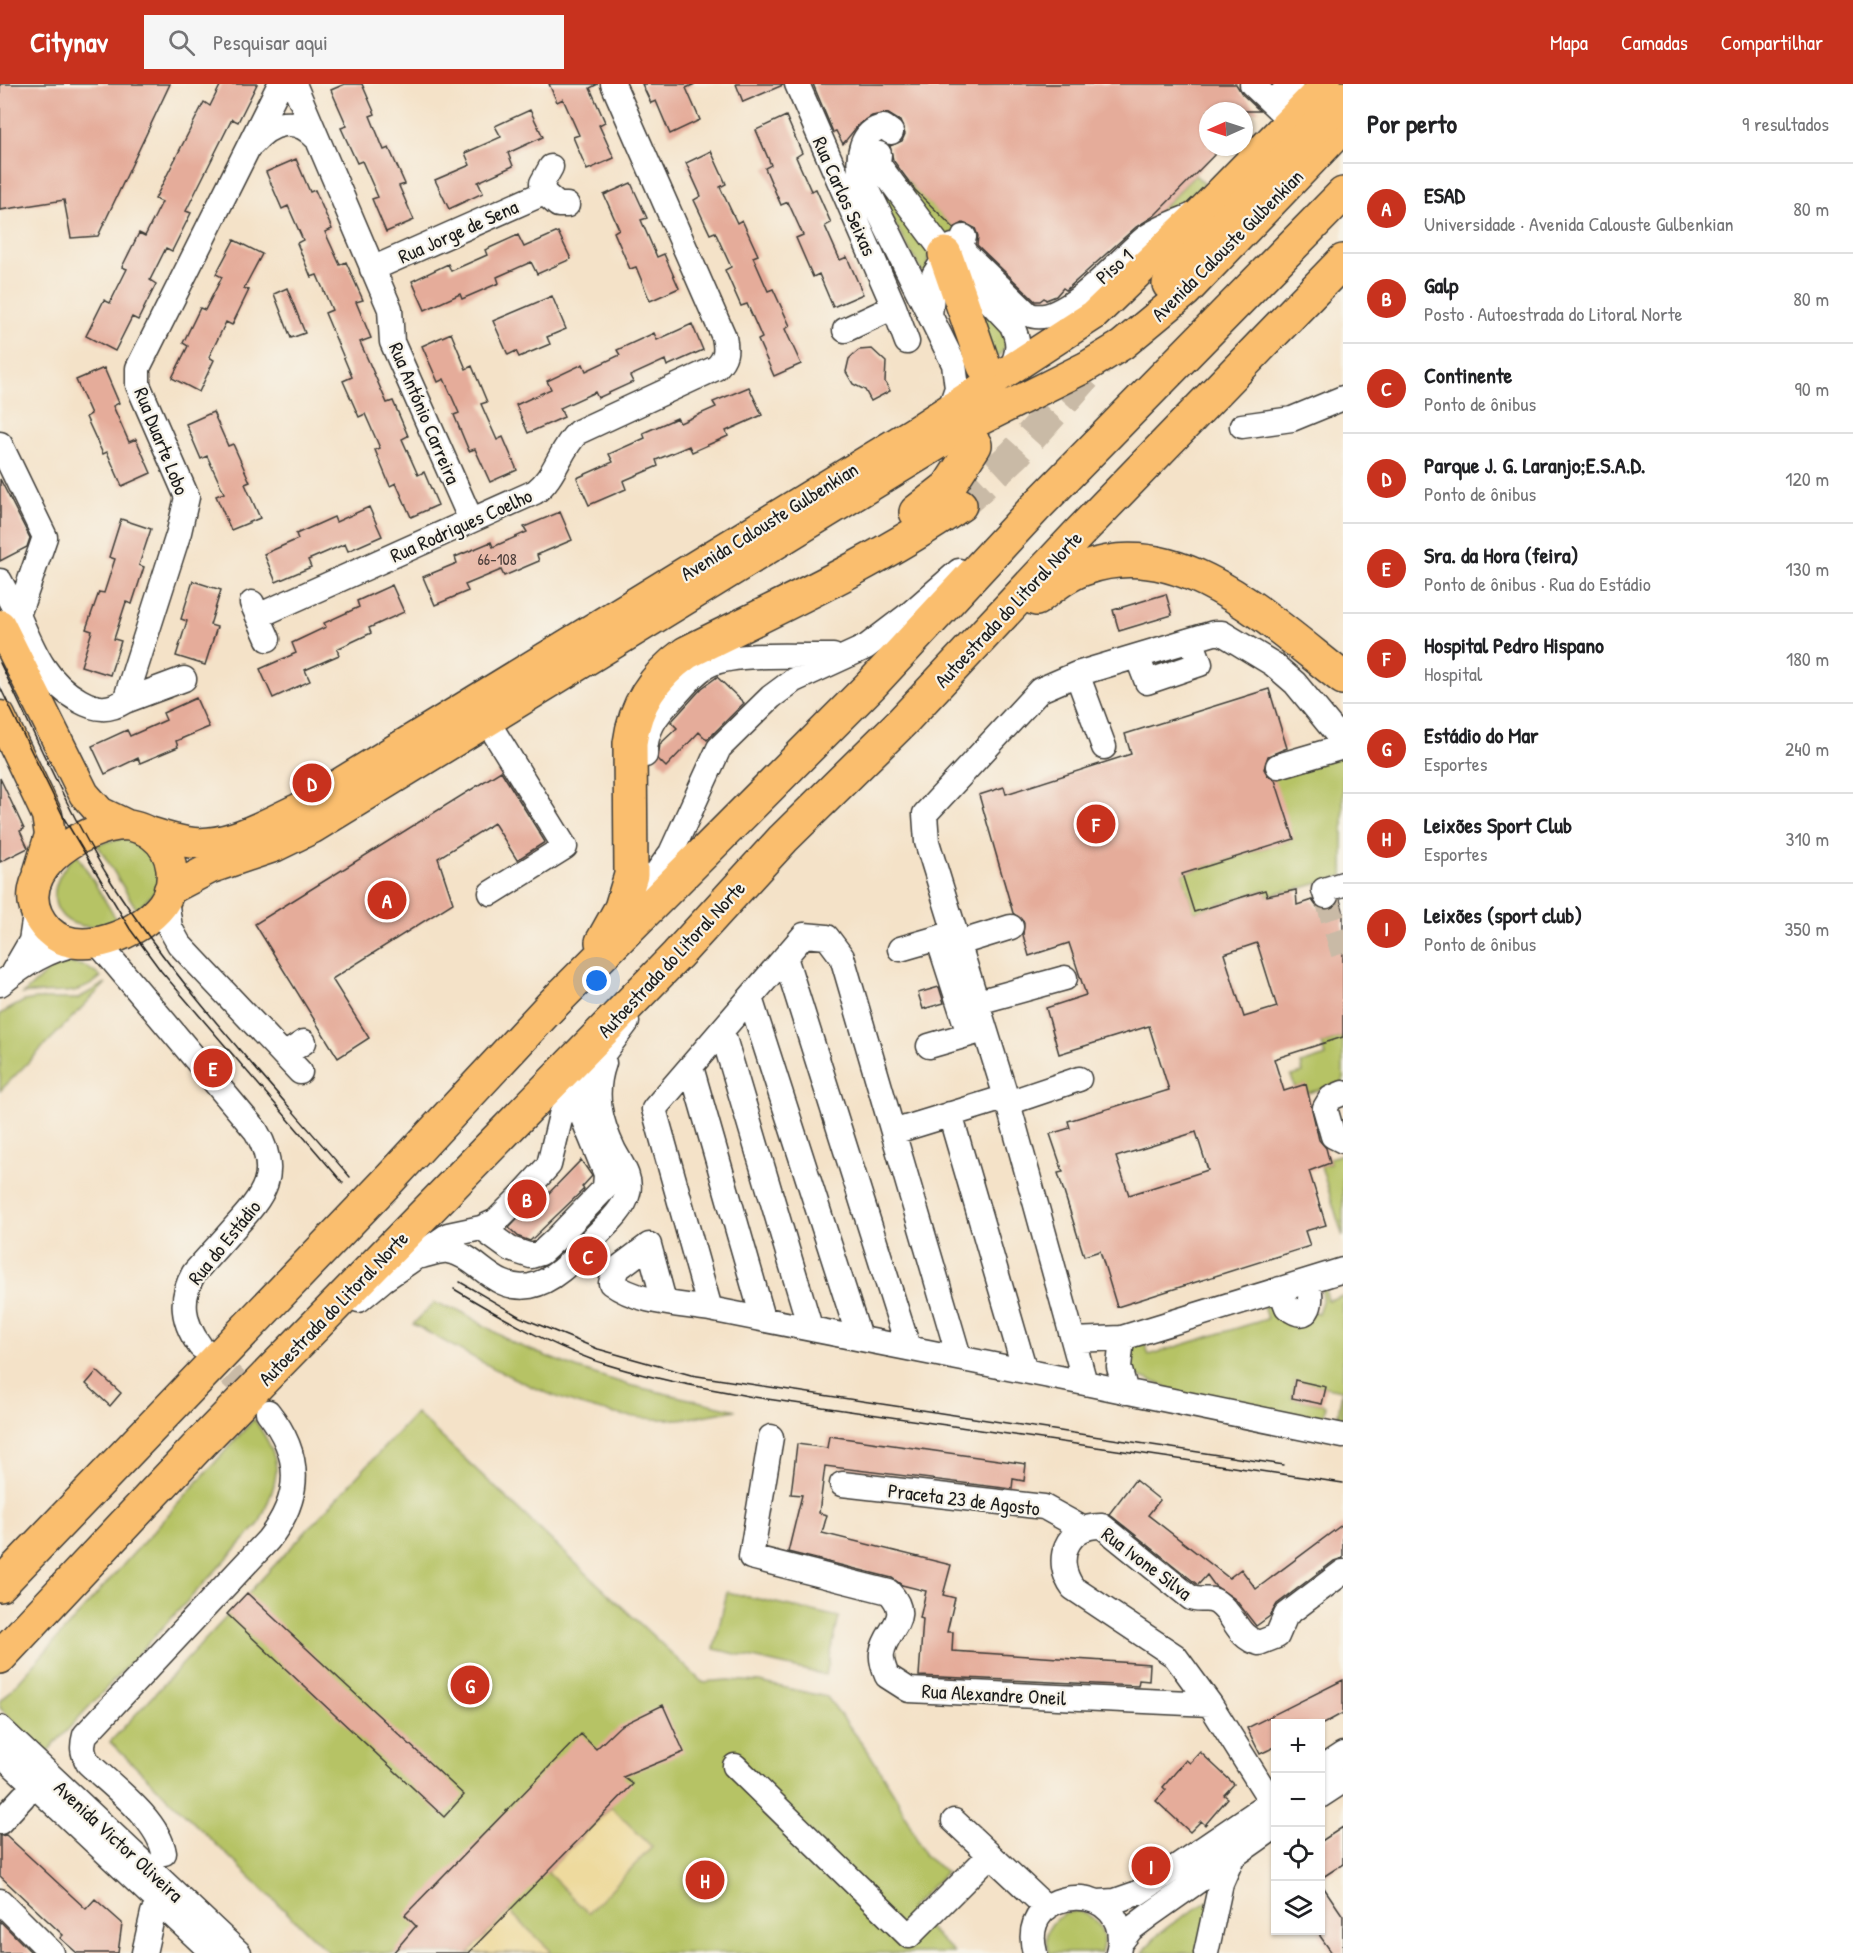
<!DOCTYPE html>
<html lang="pt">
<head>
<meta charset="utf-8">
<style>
  :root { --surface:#fff; --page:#f6f6f6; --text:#202124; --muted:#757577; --line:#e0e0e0; --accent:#c8321e }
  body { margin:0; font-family:"Patrick Hand",sans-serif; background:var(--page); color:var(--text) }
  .controls { position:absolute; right:18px; bottom:18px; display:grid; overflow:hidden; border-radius:0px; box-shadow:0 2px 4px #0004 }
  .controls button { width:54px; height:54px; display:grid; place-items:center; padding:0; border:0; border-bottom:2px solid var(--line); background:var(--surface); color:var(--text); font:30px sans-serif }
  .compass { position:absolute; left:1199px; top:18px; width:54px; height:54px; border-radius:50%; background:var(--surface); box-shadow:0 2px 4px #0004; rotate:267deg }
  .you { position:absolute; left:597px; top:897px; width:21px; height:21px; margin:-15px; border:4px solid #fff; border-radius:50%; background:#1a73e8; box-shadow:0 0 0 9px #1a73e833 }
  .badge { display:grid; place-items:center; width:39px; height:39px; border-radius:50%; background:var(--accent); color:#fff; font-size:20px; font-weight:700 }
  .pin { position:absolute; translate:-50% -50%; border:3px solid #fff; box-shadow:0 2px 6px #0006 }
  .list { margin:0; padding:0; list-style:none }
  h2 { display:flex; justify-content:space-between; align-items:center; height:78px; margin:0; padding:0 24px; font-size:26px }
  h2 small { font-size:20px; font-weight:400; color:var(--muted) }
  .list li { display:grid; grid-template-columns:39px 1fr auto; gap:18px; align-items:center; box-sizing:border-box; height:90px; padding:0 24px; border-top:2px solid var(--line) }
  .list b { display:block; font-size:22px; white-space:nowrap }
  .list p { margin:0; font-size:20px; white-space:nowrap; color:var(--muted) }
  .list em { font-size:20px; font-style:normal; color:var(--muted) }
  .icon { flex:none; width:33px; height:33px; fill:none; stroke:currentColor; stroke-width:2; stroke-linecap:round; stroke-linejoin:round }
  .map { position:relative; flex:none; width:1343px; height:1869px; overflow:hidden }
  header { display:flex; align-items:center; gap:36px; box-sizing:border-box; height:84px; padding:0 30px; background:var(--accent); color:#fff }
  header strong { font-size:28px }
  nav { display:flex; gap:33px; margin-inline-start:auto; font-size:21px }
  .search { width:420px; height:54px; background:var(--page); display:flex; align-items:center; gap:15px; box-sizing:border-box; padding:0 21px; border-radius:0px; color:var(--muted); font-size:22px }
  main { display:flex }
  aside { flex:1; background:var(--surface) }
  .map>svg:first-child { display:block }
</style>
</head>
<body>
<header>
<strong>Citynav</strong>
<div class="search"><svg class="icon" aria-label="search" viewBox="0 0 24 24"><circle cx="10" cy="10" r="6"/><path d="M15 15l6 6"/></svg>Pesquisar aqui</div>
<nav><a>Mapa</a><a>Camadas</a><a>Compartilhar</a></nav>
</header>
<main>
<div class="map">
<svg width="1343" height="1869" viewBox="0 0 1343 1869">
  <rect width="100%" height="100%" fill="#f7f3e8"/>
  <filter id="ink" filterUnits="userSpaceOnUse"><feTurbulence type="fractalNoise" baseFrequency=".0167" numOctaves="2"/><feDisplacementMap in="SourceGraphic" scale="12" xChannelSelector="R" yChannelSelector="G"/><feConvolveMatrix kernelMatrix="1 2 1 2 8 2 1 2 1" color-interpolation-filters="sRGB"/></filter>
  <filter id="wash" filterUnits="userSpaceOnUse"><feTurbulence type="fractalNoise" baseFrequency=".008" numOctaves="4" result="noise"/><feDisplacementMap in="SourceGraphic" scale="24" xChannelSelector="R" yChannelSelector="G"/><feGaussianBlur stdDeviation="1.35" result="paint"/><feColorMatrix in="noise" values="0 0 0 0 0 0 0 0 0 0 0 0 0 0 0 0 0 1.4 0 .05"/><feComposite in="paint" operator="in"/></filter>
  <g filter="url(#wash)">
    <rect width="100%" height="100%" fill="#f4e2c8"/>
    <path fill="#b6c365" stroke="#697040" stroke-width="1.5" d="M874 65 957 146 929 165 926 195 870 95Z
      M1195 91 1205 100 1181 125 1090 197Z
      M969 207C986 226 1028 257 990 278Z
      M1343 670V792L1288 808 1287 806 1267 812 1264 806 1194 828 1182 790 1293 755 1254 701 1274 694V691Z
      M128 753 153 765 161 801 137 826 97 760Z
      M77 770 118 838C59 858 32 811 77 770Z
      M68 879 85 882 101 893C75 916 54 905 23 910L49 886Z
      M106 899 0 1007V930L24 917 36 915H77Z
      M1343 953V998L1308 1009 1305 1001 1295 1004 1291 992 1303 989 1301 980 1326 972 1322 960Z
      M1343 1070V1153L1321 1082 1330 1080 1329 1074Z
      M1324 1202 1328 1216 1343 1212V1344L1337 1337 1342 1306 1295 1297 1292 1314 1326 1321 1323 1336 1173 1309 1165 1302 1129 1289 1130 1264 1144 1258 1149 1271 1267 1235 1263 1221 1274 1218 1318 1229 1323 1214 1321 1203Z
      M434 1219 462 1228 513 1259 576 1284 629 1301 736 1326C717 1329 696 1334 677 1335 581 1339 494 1285 413 1240Z
      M416 1329 702 1598 728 1596 759 1598 827 1613 868 1667 897 1714 925 1772 946 1788 909 1825 954 1869H329L110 1658Z
      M254 1335C285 1381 280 1390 259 1440L45 1670 0 1624V1618Z
      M727 1508 839 1533 826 1591 714 1565Z
      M1213 1814 1200 1869H1143C1158 1844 1189 1830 1213 1814Z
      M1077 1827C1098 1832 1108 1848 1101 1869H1049C1040 1847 1055 1829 1077 1827Z"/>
    <path fill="#eeda9e" stroke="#857b5d" stroke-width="1.5" d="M611 1723 652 1763 588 1829 547 1788Z
      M509 1827 551 1867 549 1869H468Z"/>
    <g id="blocks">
      <path fill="#e5ac9a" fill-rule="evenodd" d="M0 0H170L98 152 71 154 64 116 0 126Z
        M221 0H257L238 38 232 35 186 127 191 129 172 167 166 164 150 196 156 200 138 236 132 233 115 267 86 252 104 216 110 219 127 185 122 183 139 149 145 152 162 118 155 115 204 18 210 22Z
        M345 0H362L375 30 370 32 384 66 389 64 405 100 399 102 414 136 386 148 372 115 378 113 362 77 357 79 341 44 347 42 331 6Z
        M549 0H598L590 4 605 38 599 41 614 74 587 86 573 53 579 51 563 15 557 18Z
        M642 0H695L686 4 700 36 670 50 656 17 651 19Z
        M736 0H783V1L743 18Z
        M813 0H1236L1242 10 1260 27H1208V63H1222L1154 132 1136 143 1066 206 1063 204 1056 212 1046 216 1044 214 1040 217H1035L977 161 978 152 975 144 963 139 954 144 915 106 893 76 890 62 902 57 905 50 900 37 887 29 872 32 859 40 843 60 836 47 833 48Z
        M530 26 543 53 508 69 513 82 478 98 483 109 449 125 435 96 470 81 465 69 501 53 495 42Z
        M786 32 802 69 796 73 811 107 816 105 831 139 825 142 840 176 847 173 863 210 833 223 819 190 813 193 796 154 803 151 788 118 781 121 765 84 771 81 756 46Z
        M711 67 726 100 720 103 737 139 742 136 758 171 753 173 768 207 773 205 790 242 785 245 801 280 774 292 758 256 762 254 747 220 741 222 725 186 731 183 715 148 710 150 694 116 701 112 686 79Z
        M296 75 310 108 315 106 332 145 325 148 340 181 346 178 363 216 356 218 371 254 360 258 387 319 393 317 408 352 402 355 418 391 424 388 438 421 411 433 396 399 390 402 375 366 380 364 365 330 359 333 343 297 352 293 325 229 332 226 317 191 311 193 297 159 303 156 288 122 282 125 266 88Z
        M631 99 647 134 641 136 657 173 664 170 679 204 650 217 636 183 630 185 614 148 619 145 604 111Z
        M558 148 571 175 537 190 531 178 497 193 499 199 462 215 460 210 425 226 412 197 448 180 451 187 487 171 485 166 518 151 524 163Z
        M234 156 262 170 244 204 249 206 232 241 226 238 209 273 214 276 199 308 172 294 188 262 183 259 200 224 205 226 222 193 216 190Z
        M287 204 305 249 291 254 274 210Z
        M552 212 566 245 547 253 550 260 519 273 516 267 508 271 493 237Z
        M692 240 703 266 667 282 665 276 630 292 633 298 598 314 595 308 560 324 564 333 528 349 516 321 551 305 547 297 583 280 586 287 620 271 617 266 654 249 657 256Z
        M451 249 466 285 472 282 487 318 481 320 497 356 503 353 517 386 490 398 475 365 469 367 454 331 459 329 444 295 438 298 422 262Z
        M872 265 886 278 885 298 890 307 871 317 865 306 853 300 846 288 849 275 854 270 859 266Z
        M104 284 119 319 113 322 129 358 136 355 151 389 122 402 107 368 103 370 86 333 91 330 76 296Z
        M749 303 762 331 726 347 728 352 692 368 689 362 656 376 658 382 623 397 626 405 589 421 577 394 613 378 609 370 645 354 643 349 677 334 680 339 716 323 713 318Z
        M213 328 228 362 233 360 250 398 245 400 260 434 231 446 216 412 224 409 207 372 201 375 186 340Z
        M0 395 30 454 27 463 0 477Z
        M369 423 382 452 348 467 345 460 308 476 311 483 276 498 264 470 298 455 296 450 334 433 336 438Z
        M560 428 572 456 537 471 539 477 504 492 501 486 465 501 468 507 435 521 423 493 457 479 455 473 491 458 493 463 527 448 524 443Z
        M121 435 151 445 139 481 144 483 132 520 126 518 114 555 121 557 110 591 81 582 92 547 86 545 99 508 104 509 115 475 109 473Z
        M193 497 221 506 210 541 217 543 205 581 176 572 187 537 181 535Z
        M392 501 404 528 369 544 371 549 337 565 339 571 305 586 310 597 273 614 260 585 296 569 292 559 326 543 324 539 359 523 357 517Z
        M1166 510 1172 531 1119 547 1113 526Z
        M717 593 744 619 707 656 699 648 666 683 658 675 660 660 677 644 671 638 702 604Z
        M1269 605 1287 664 1268 672 1264 685 1268 692 1275 696 1294 755 1182 790 1194 828 1265 806 1267 812 1296 806 1297 821 1312 816 1317 823 1324 826 1331 825 1340 816 1343 826V953L1274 975 1284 1007 1306 1000 1319 1056 1326 1064 1330 1079 1309 1087 1326 1141 1305 1147 1310 1162 1117 1223 1100 1167 1084 1172 1058 1089 1063 1088 1050 1050 1070 1044 1068 1037 1169 1006 1149 942 1059 970 1046 924 1086 911 1069 859 1029 872 1023 851 1024 838 1013 829 979 711 1004 703 1006 710 1131 670 1125 650ZM1257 859 1277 923 1244 933 1224 870ZM1196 1048 1208 1086 1129 1111 1116 1073Z
        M196 614 209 643 176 657 178 663 140 679 138 674 105 690 92 662 127 646 130 652 166 636 163 629Z
        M501 687 545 758 517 776 494 739 438 774 453 819 332 895 369 954 338 974 255 840Z
        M0 694 24 745 20 747 28 764 0 778Z
        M939 903 944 919 923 925 918 909Z
        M581 1076 592 1092 582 1103 584 1105 530 1157 519 1153 509 1144 546 1106 549 1109Z
        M97 1287 121 1309 110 1322 86 1300Z
        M1295 1296 1326 1303 1322 1320 1292 1314Z
        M829 1352 1026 1380 1024 1397 1013 1395 1012 1405 825 1382 819 1429 827 1431 822 1449 951 1481 943 1511 955 1514 947 1548H953L952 1567 1150 1580 1149 1597 1139 1596 1138 1602 919 1592 923 1535 920 1534 926 1507 902 1501 892 1494 788 1468 802 1411 791 1410 797 1360 827 1364Z
        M1135 1396 1160 1416 1148 1431 1229 1494 1241 1485 1256 1505 1343 1440V1474L1334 1477 1277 1520 1270 1532 1256 1542 1235 1515 1215 1502 1207 1491 1198 1501 1109 1430Z
        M247 1509 464 1711 444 1733 227 1530Z
        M1343 1596V1629L1323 1640H1275V1663L1260 1670 1247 1644Z
        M663 1621 684 1668 623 1693 633 1700 468 1869H393L416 1842 405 1831 581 1650 596 1665 620 1642Z
        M1200 1668 1234 1700 1224 1711 1228 1714 1205 1741 1201 1737 1190 1748 1156 1717 1166 1706 1163 1703 1186 1676 1190 1679Z
        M1343 1743V1780L1320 1795V1758Z
        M6 1751 86 1825 95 1815 122 1839 118 1869H77L60 1854 63 1851 0 1792V1752Z
        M1320 1798 1343 1832V1869H1332L1320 1852Z
        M0 1837 32 1869H0Z"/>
    </g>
  </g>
  <g filter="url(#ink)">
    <use href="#blocks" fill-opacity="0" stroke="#3c3a36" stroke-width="1.5"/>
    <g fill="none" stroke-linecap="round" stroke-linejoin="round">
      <path stroke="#c9baa6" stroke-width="24" stroke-dasharray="24 12" stroke-linecap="butt" d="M1326 812 1343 870
        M204 1266 261 1321"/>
      <path stroke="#c9baa6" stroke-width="33" stroke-dasharray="33 16" stroke-linecap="butt" d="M960 421 1015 370 1102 273"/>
      <g stroke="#3c3a36" stroke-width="27">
        <path id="minor" d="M294 0 390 225 392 258 471 436
          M797 0 894 223
          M1252 0 1290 36
          M1273 19 1291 0
          M891 48 884 43C860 46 857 74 861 92L954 280 957 304 950 324
          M253 59C271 38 296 31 316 54
          M879 70 878 79 881 84 945 170 1011 240C1020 257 1019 267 1011 285
          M551 83 542 99 544 109 558 121H567
          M964 153 961 160 965 169 1028 230C1062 246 1120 174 1145 154 1159 144 1176 138 1191 132
          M372 185 544 109
          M930 231 934 191 953 162
          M845 246 894 223 907 258
          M1242 342 1292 335 1343 314
          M0 360 45 453 18 531 0 497
          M252 519 268 555
          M18 531C33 566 45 598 80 617 96 626 109 627 125 617L179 448 187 413 138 301V284L280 0
          M258 532 535 408C555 394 560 365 578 348L716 284C726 274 727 267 724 253L613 0
          M1137 572 1147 598 1200 580 1191 556
          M1077 590 1104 663
          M125 617 184 595
          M487 637 565 763 491 809
          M1343 652 1336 649 1295 599 1273 580 1222 549H1214L1077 590 1040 606 925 730 927 758 1008 1019 1085 1299 1343 1352
          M645 671C645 647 655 632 672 615 682 605 693 590 705 583 730 567 802 573 833 572
          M1278 682 1343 663
          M1326 812 1324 806 1343 800
          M166 815 170 844 179 860 300 988
          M635 819 671 769 719 664 771 613 794 596 866 563 912 528 959 487
          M955 848 938 854 969 950
          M98 859 256 1047C282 1090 263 1112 234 1144 221 1159 207 1174 194 1189 179 1215 183 1239 200 1262
          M959 859 1011 843
          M900 865 938 854
          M785 873 908 1263
          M13 888 31 857 36 824
          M0 900C24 881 48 865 78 860
          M750 914 859 1253
          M978 918 1065 894
          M722 947 810 1243
          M929 962 984 946
          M284 971 304 958
          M691 983 763 1234
          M1343 1009 1331 1014 1325 1024 1333 1052 1343 1057
          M1007 1013 893 1048 842 873 827 853 804 851 654 1025 710 1225 1085 1299
          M1008 1019 1079 995
          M950 1030 1025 1287
          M893 1048 959 1273
          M481 1144 510 1165 531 1172 541 1169 555 1156 605 1104 606 1090 583 1034 585 998
          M422 1172C430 1170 440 1166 448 1167 478 1171 492 1208 530 1202 552 1198 571 1178 586 1162 598 1148 624 1128 628 1109 632 1094 621 1080 614 1067 600 1038 593 1010 604 979
          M1280 1205 1287 1223C1311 1243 1313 1214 1308 1197
          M359 1216 383 1196 448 1151 481 1144 496 1137 519 1114 549 1081 561 1031 569 1016 627 938
          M664 1217 649 1161 617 1185 611 1199C638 1219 678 1220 710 1225
          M1122 1254 1119 1283 1126 1308
          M1074 1256 1122 1254 1343 1186
          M771 1353 751 1473 889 1508C914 1535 886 1544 882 1569 881 1576 884 1585 887 1592L909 1606 1210 1620
          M842 1400 1044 1423 1082 1444
          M0 1644 239 1869
          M0 1669 213 1869
          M735 1682 909 1852 990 1771
          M1320 1685 1343 1670
          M1320 1712 1343 1697
          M1276 1725 1210 1620 1175 1572 1073 1504C1053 1477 1066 1441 1102 1442L1191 1514C1201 1518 1209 1512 1218 1519 1235 1531 1237 1554 1259 1559L1277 1552 1286 1531 1343 1488
          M954 1737 1047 1824
          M0 1738 23 1713
          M164 1769C158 1735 113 1703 88 1679 82 1668 82 1662 85 1651L268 1456C303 1412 302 1371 268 1328
          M0 1817 52 1869
          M1098 1818 1115 1817 1138 1809 1276 1715
          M1120 1859 1131 1845 1151 1830 1276 1742
          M144 1869 153 1829
          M1035 1869C1015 1797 1136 1794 1118 1869
          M1206 1869 1221 1799 1232 1774"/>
      </g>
      <g stroke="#3c3a36" stroke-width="33">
        <path id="major" d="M0 541 84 710 100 728 127 741
          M0 632 47 731 50 751 39 787
          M127 741C136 743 145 745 152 751 174 767 178 800 162 821 140 850 78 876 48 846 0 795 80 741 127 741Z
          M146 747C159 751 173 756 187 758 225 765 265 740 298 725L914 348 1094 231 1202 127 1326 0
          M169 806 211 784 276 762 313 744 968 342 1086 283 1122 261 1186 208 1343 44"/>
      </g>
      <g stroke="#3c3a36" stroke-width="36">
        <path id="highway" d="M945 170 984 282
          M1169 200 1343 14
          M916 428 948 403 975 361
          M1036 515C1052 503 1067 490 1086 484 1181 449 1274 541 1343 594
          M602 858 621 824 631 791 630 659C635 620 654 592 686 569 778 523 874 480 960 421
          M0 1501 388 1097 550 923 871 601 1035 424 1343 110
          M0 1573 200 1360 677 871 783 755 902 638 1079 449 1343 177"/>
      </g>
      <use href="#minor" stroke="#fff" stroke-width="24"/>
      <use href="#major" stroke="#fabe6e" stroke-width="30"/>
      <use href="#highway" stroke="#fabe6e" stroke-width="33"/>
      <path stroke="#1c1c1c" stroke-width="1.5" d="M0 579C36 653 69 730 112 799 180 905 268 997 350 1093
        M0 603 65 736 130 845 161 887 343 1099
        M460 1198 520 1233 598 1265 691 1291 1284 1381
        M454 1205C499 1232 544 1258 593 1276 645 1294 700 1303 754 1313L1343 1399"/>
    </g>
  </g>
  <g text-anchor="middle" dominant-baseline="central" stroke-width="4.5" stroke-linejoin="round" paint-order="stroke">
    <g font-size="16" fill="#4e403c">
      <text x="497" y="475">66-108</text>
    </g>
    <g font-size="20" fill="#1c1c1c" stroke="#f7f3e8">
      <text transform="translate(845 112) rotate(66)">Rua Carlos Seixas</text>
      <text transform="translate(458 147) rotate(-24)">Rua Jorge de Sena</text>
      <text transform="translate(1227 161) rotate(-45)">Avenida Calouste Gulbenkian</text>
      <text transform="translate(1114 182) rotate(-42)">Piso 1</text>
      <text transform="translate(425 329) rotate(67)">Rua António Carreira</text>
      <text transform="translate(162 357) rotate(68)">Rua Duarte Lobo</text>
      <text transform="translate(769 437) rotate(-32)">Avenida Calouste Gulbenkian</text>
      <text transform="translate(461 441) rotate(-24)">Rua Rodrigues Coelho</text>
      <text transform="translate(1008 525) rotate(-47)">Autoestrada do Litoral Norte</text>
      <text transform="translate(671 875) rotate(-47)">Autoestrada do Litoral Norte</text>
      <text transform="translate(224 1158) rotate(-51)">Rua do Estádio</text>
      <text transform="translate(333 1224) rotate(-46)">Autoestrada do Litoral Norte</text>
      <text transform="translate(964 1415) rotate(7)">Praceta 23 de Agosto</text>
      <text transform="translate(1147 1479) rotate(37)">Rua Ivone Silva</text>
      <text transform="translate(994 1610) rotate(3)">Rua Alexandre Oneil</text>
      <text transform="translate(119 1757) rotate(43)">Avenida Victor Oliveira</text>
    </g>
  </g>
</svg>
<div class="controls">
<button>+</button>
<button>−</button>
<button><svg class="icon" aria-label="locate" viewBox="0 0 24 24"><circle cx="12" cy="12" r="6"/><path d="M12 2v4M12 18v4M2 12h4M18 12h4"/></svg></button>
<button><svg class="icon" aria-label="layers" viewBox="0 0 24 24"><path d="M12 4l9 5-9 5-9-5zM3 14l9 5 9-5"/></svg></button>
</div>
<svg class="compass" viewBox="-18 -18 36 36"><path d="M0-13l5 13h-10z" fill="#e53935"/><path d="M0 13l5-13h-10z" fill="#757577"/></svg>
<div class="you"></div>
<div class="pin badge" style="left:387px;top:816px">A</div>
<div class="pin badge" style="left:527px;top:1115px">B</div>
<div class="pin badge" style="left:588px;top:1172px">C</div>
<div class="pin badge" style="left:312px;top:699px">D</div>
<div class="pin badge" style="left:213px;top:984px">E</div>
<div class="pin badge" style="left:1096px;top:740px">F</div>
<div class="pin badge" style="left:470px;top:1601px">G</div>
<div class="pin badge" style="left:705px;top:1796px">H</div>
<div class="pin badge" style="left:1151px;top:1782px">I</div>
</div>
<aside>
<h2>Por perto<small>9 resultados</small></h2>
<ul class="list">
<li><span class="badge">A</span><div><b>ESAD</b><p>Universidade · Avenida Calouste Gulbenkian</p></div><em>80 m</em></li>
<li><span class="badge">B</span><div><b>Galp</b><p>Posto · Autoestrada do Litoral Norte</p></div><em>80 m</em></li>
<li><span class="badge">C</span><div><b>Continente</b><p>Ponto de ônibus</p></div><em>90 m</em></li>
<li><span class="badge">D</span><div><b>Parque J. G. Laranjo;E.S.A.D.</b><p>Ponto de ônibus</p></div><em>120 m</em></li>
<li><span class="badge">E</span><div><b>Sra. da Hora (feira)</b><p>Ponto de ônibus · Rua do Estádio</p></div><em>130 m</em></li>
<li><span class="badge">F</span><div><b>Hospital Pedro Hispano</b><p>Hospital</p></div><em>180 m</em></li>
<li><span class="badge">G</span><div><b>Estádio do Mar</b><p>Esportes</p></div><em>240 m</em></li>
<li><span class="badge">H</span><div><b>Leixões Sport Club</b><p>Esportes</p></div><em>310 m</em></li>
<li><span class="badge">I</span><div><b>Leixões (sport club)</b><p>Ponto de ônibus</p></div><em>350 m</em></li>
</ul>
</aside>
</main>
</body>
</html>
